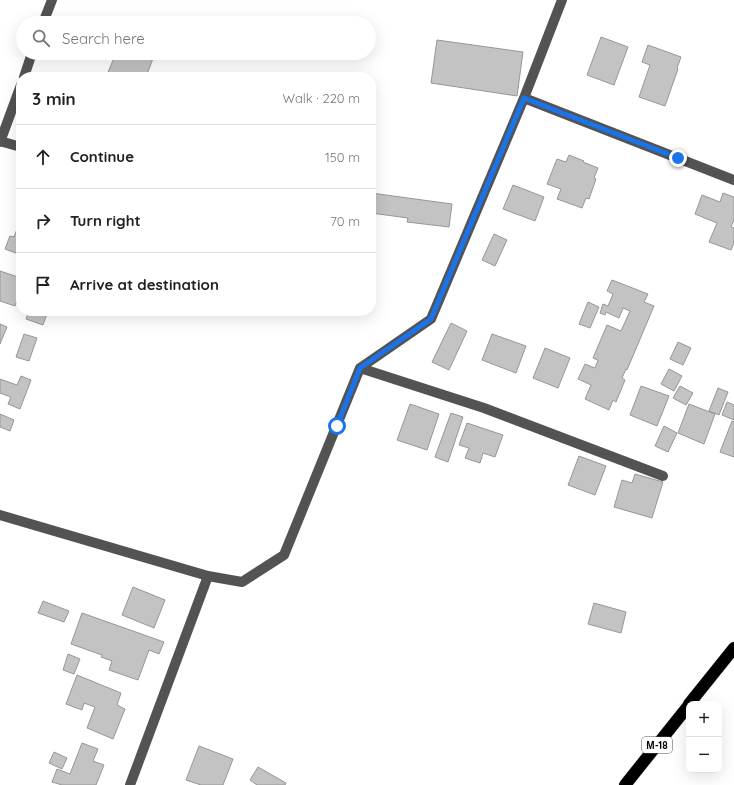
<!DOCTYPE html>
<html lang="en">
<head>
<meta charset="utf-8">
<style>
  :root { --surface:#fff; --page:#f6f6f6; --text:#222; --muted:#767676; --line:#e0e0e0 }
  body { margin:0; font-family:Quicksand,sans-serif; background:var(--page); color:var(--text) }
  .controls { position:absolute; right:12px; bottom:12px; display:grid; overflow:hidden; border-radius:8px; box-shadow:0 4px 16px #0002 }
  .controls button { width:36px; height:36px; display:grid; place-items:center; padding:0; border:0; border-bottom:1px solid var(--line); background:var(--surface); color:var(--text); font:20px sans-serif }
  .stop { position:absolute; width:12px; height:12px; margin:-9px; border:3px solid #1a73e8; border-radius:50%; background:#fff }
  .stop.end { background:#1a73e8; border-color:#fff; box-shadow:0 1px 4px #0008 }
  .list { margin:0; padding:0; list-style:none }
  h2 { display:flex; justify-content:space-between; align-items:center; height:52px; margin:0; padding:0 16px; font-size:17px }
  h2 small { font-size:13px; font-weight:400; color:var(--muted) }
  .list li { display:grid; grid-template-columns:26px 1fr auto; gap:12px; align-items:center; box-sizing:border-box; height:64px; padding:0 16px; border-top:1px solid var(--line) }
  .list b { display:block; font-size:15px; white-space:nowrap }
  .list em { font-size:13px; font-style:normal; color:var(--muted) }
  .icon { flex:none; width:22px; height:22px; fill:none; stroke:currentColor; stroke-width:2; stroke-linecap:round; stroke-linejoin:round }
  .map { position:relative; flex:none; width:734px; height:785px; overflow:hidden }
  .search { position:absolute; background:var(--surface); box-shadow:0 4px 16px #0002; left:16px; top:16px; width:360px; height:44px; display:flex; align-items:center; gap:10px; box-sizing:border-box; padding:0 14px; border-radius:22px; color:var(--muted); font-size:15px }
  .panel { position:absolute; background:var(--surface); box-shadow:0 4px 16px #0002; left:16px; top:72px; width:360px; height:244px; border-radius:16px }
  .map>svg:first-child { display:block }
</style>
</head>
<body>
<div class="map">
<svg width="734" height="785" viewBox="0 0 734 785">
  <rect width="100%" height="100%" fill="#fff"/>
  <path fill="#c3c3c3" stroke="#979797" d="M601 37 628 47 614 85 587 75Z
    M437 40 523 52 517 96 431 83Z
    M648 45 681 57 677 68 678 69 665 106 639 97 650 65 642 62Z
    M116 53H155L146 77H106Z
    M569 155 584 161 583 162 598 168 594 178 596 179 589 199 586 198 582 208 557 199 561 189 547 184 557 159 566 162Z
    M513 185 544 197 535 221 503 209Z
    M371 193 452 204 449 227 407 222 408 218 371 213Z
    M723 193 734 197V220L731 227 734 228V243L731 250 709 242 717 223 695 214 702 195 720 202Z
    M19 224 21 225V255L5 249 10 236 14 237Z
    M494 234 507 240 495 266 482 260Z
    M0 271 21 278V290L15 306 0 301Z
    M612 280 648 294 644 302 654 306 627 370 626 369 622 378 625 380 616 402 613 400 609 410 585 399 591 385 578 379 585 364 595 368 598 360 593 358 607 325 621 331 630 311 623 308 619 318 606 312 605 315 600 313 603 304 608 306 613 294 607 291Z
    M588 302 599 307 590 328 579 324Z
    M29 311H48L43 325 26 319Z
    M451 323 467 331 449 370 432 362Z
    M0 324 7 327 0 344Z
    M24 334 37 338 29 361 16 357Z
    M492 334 526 346 516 373 482 360Z
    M678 342 691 348 683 365 670 359Z
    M545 348 570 358 558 388 533 378Z
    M669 369 682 376 674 391 661 384Z
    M21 376 31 380 20 409 8 404 11 397 0 393V379L17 385Z
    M641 386 669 396 657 426 630 415Z
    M680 386 693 393 686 405 673 398Z
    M718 388 728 392 719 415 709 411Z
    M727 402 734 405V420L722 415Z
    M410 404 439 414 427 450 397 440Z
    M689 404 715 414 704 444 678 433Z
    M451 413 463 417 448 462 435 457Z
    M0 414 14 420 10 431 0 427Z
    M732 421 734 422V457L720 452Z
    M467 423 503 435 495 457 483 453 480 463 465 458 469 448 459 445Z
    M664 426 677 433 668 452 655 446Z
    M579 456 606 466 595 495 568 485Z
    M635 474 663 482 652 518 614 507 622 480 632 483Z
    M133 587 165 600 154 628 122 615Z
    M43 601 69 611 64 622 38 613Z
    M594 603 626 612 621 633 588 624Z
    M82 613 164 642 159 654 149 650 138 680 109 670 112 661 101 657 102 655 71 644Z
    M68 654 80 659 74 674 63 670Z
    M77 675 121 693 117 705 125 709 113 739 87 728 95 707 84 703 82 710 66 704Z
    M82 743 98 749 93 761 104 765 96 785H62L52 782 57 769 70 774Z
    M199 746 233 759 223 785H201L186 780Z
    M54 752 67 758 62 769 49 763Z
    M258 767 286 783 285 785H257L250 780Z"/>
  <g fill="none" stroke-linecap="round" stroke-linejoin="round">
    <g stroke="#dbdbdb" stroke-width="13">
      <path id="highway" d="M689 704 734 648
        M625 785 689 705"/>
    </g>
    <path stroke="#535353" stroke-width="10" d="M43 23 52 0
      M24 77 32 53
      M524 98 734 180
      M0 141 21 147
      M0 142 21 85
      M360 368 484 408 663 476
      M0 515 208 576 242 582 284 555 360 368 431 319 524 98 562 0
      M130 785 208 576"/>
    <use href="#highway" stroke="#000" stroke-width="12"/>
  </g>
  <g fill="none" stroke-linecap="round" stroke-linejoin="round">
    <path stroke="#1a73e8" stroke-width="5" d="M337 426 360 368 431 319 524 98 678 158"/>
  </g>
  <g text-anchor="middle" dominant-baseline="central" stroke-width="3" stroke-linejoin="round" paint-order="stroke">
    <rect fill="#fff" stroke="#4c4c4c" stroke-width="1" x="642" y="737" width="30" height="16" rx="3"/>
    <g font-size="10" font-weight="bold" fill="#000">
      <text x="657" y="745">М-18</text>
    </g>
  </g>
</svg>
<div class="controls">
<button>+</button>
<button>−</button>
</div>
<div class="stop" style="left:337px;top:426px"></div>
<div class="stop end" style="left:678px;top:158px"></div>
<div class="search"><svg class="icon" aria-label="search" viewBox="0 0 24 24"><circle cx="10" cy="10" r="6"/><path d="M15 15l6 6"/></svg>Search here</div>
<section class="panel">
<h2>3 min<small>Walk · 220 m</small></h2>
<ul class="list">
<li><svg class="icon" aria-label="ahead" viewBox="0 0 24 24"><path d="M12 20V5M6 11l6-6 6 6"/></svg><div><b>Continue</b></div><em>150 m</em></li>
<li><svg class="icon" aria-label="right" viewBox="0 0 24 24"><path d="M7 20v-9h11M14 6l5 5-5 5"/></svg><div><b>Turn right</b></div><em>70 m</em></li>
<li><svg class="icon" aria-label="arrive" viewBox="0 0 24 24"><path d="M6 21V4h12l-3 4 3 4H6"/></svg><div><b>Arrive at destination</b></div></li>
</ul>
</section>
</div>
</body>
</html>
